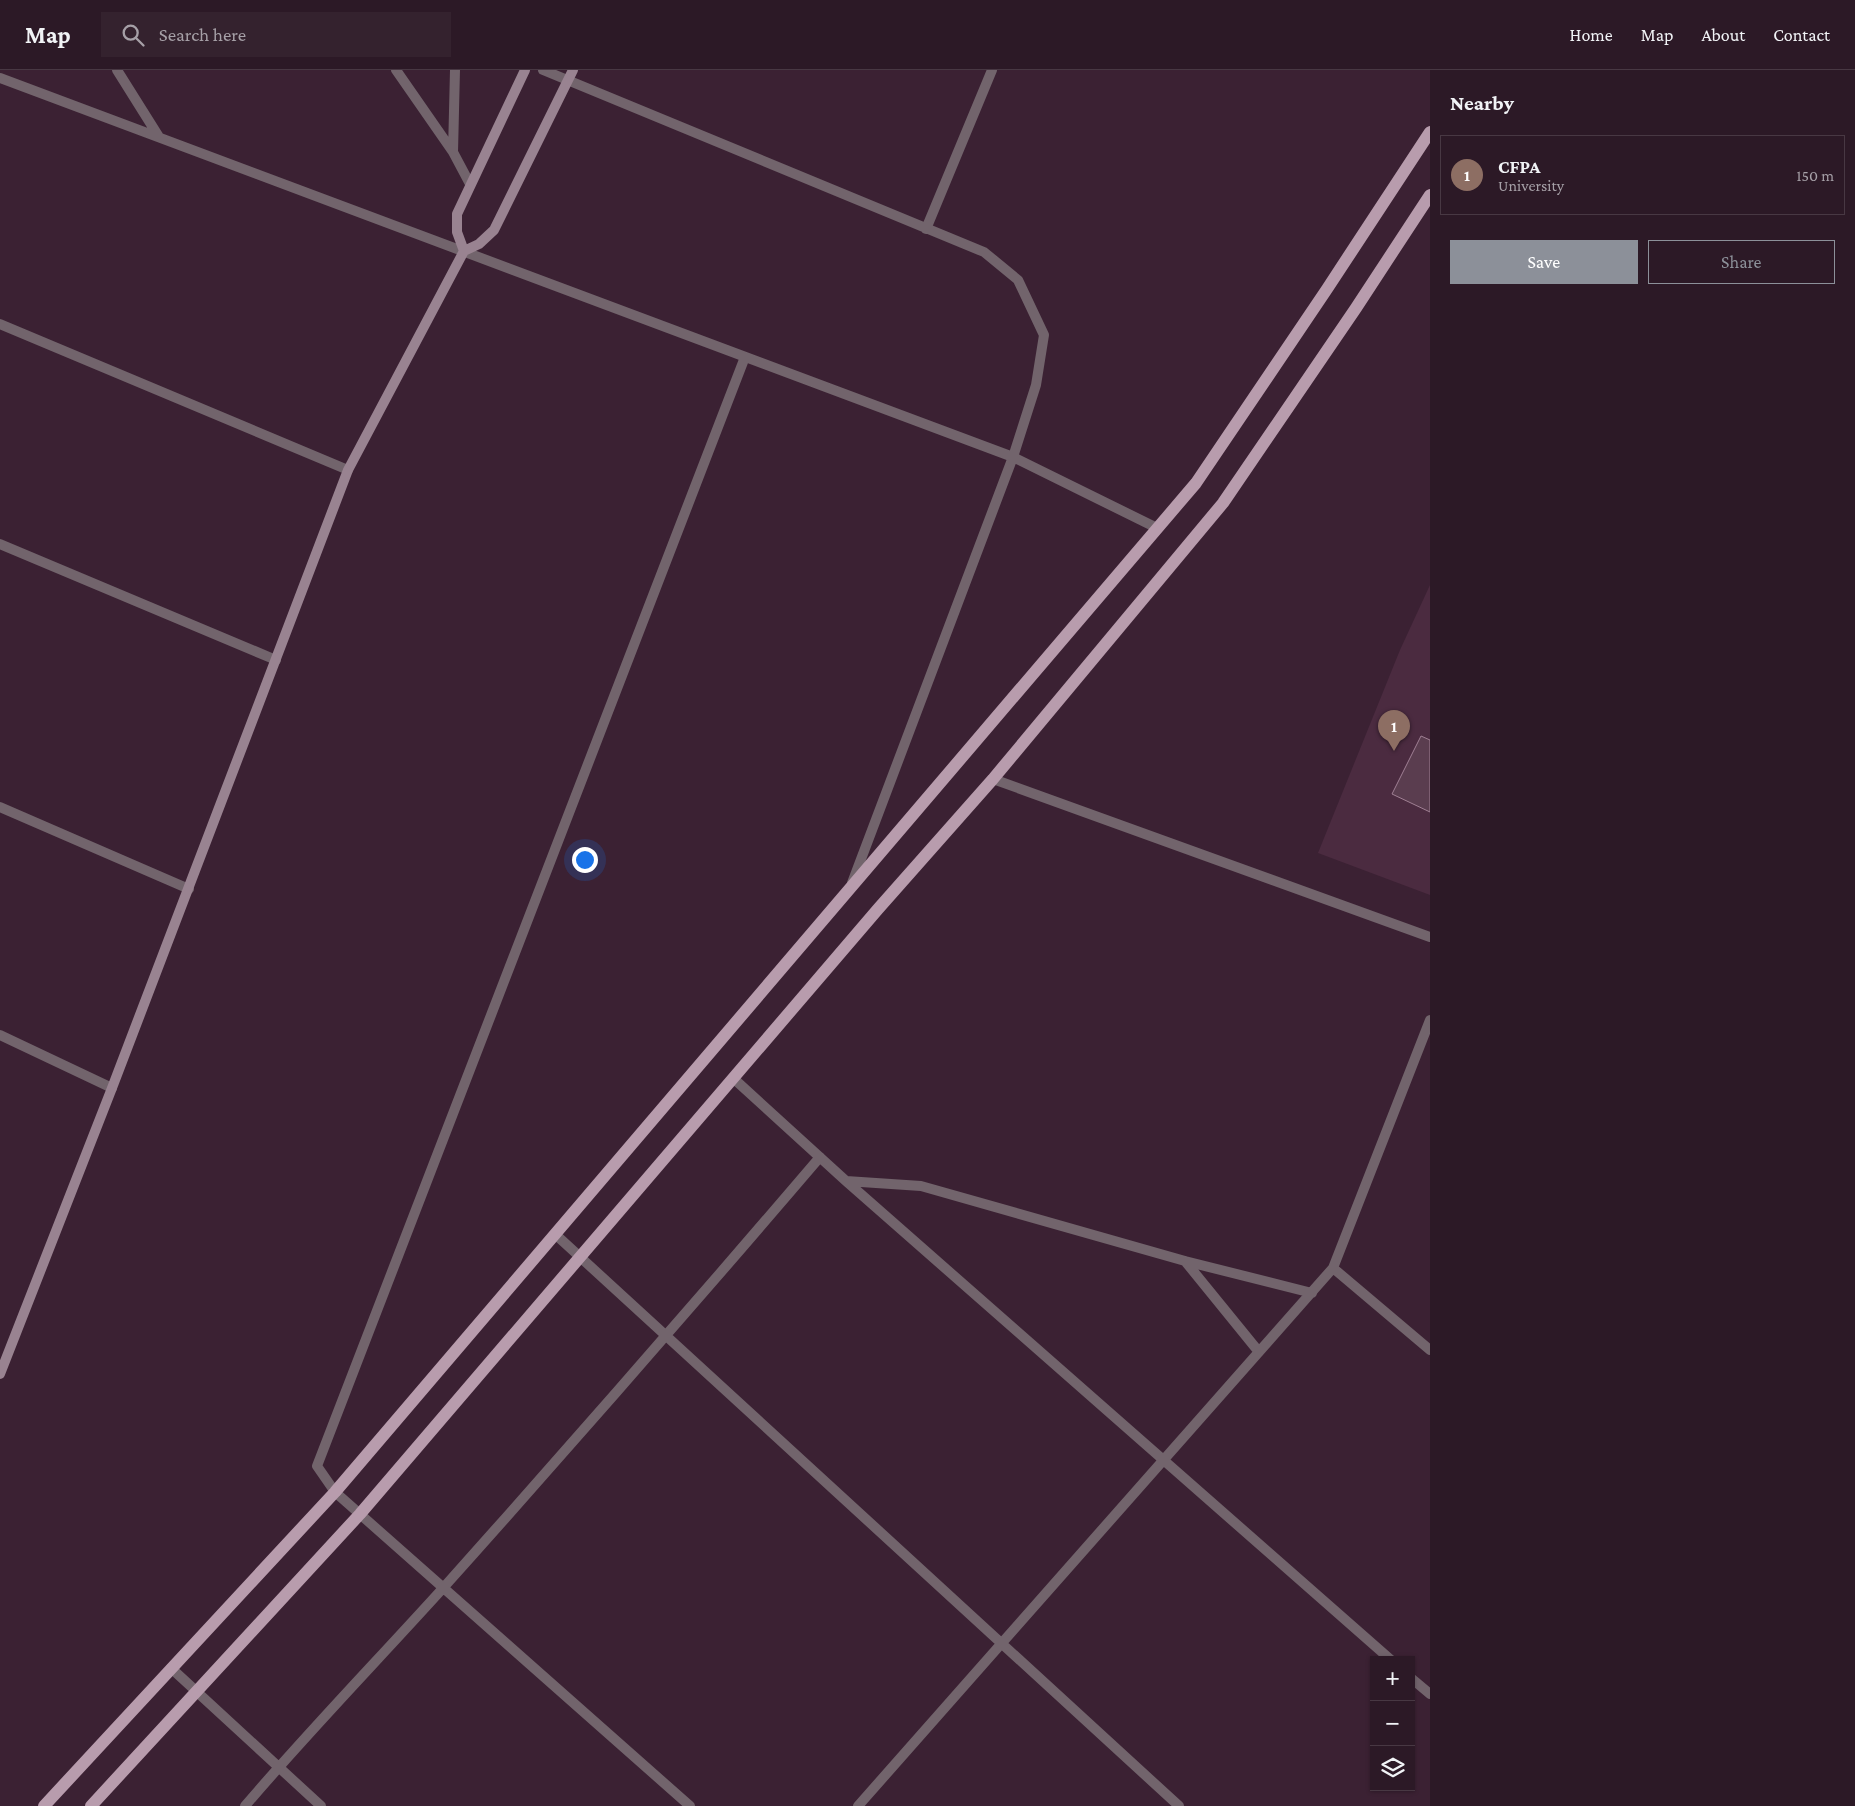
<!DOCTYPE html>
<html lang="en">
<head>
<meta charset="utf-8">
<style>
  :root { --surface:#2c1926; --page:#34222e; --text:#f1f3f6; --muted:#a6a0a7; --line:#483843; --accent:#8c9099 }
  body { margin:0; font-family:"Crimson Pro",serif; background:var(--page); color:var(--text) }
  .controls { position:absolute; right:15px; bottom:15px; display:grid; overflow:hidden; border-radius:0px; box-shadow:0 1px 4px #0004 }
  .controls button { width:45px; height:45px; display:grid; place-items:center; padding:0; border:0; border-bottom:1px solid var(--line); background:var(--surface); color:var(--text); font:25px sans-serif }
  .you { position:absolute; left:584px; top:789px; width:18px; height:18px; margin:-12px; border:4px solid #fff; border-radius:50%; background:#1a73e8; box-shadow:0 0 0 8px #1a73e833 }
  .badge { display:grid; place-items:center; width:32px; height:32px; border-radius:50%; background:var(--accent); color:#fff; font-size:16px; font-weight:700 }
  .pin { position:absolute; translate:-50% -41px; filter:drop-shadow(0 1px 2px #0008) }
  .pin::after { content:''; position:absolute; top:26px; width:18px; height:15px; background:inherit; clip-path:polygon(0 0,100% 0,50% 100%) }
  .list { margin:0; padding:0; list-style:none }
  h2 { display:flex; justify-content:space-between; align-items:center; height:65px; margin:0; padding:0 20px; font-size:21px }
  h2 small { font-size:16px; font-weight:400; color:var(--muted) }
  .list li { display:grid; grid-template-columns:32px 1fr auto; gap:15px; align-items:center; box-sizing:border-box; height:80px; margin:0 10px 10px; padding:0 10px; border:1px solid var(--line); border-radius:0px }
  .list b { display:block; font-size:19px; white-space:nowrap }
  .list p { margin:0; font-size:16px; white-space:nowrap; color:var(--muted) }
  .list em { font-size:16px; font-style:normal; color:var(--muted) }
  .actions { display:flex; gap:10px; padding:15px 20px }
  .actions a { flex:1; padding:11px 0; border:1px solid var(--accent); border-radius:0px; text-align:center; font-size:18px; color:var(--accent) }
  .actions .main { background:var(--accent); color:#fff }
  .icon { flex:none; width:28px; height:28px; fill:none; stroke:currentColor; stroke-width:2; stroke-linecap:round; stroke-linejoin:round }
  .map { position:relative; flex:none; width:1430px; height:1736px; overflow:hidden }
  header { display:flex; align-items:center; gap:30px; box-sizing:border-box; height:70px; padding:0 25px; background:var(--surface); border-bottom:1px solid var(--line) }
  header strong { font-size:24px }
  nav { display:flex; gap:28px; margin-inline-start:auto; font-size:18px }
  .search { width:350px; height:45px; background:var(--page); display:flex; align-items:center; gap:12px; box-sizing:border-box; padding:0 18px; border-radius:0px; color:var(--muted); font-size:19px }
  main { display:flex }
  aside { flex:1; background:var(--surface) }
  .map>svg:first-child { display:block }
</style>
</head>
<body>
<header>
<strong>Map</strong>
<div class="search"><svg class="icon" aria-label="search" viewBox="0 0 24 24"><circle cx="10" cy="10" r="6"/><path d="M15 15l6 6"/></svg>Search here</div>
<nav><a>Home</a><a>Map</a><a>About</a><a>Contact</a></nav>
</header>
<main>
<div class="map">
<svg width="1430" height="1736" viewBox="0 0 1430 1736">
  <rect width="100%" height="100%" fill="#3b2133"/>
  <path fill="#4b2b40" d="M1430 515V825L1318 783 1400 580Z"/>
  <path fill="#5a3d4f" stroke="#a08094" d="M1421 666 1430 670V742L1392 724Z"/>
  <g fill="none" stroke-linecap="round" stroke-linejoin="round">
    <path stroke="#72646c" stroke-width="10" d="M117 0 159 67
      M396 0 453 82 470 114
      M543 0 984 182 1018 210 1044 265 1036 315 1013 387 852 813
      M0 8 1013 387 1157 458
      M453 82 455 0
      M926 159 992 0
      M0 254 348 400
      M0 474 276 590
      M993 709 1430 867
      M0 737 189 819
      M0 965 112 1018
      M733 1008 846 1111 1391 1590
      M846 1111 921 1116 1185 1191 1312 1223
      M555 1164 1179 1736
      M1185 1191 1259 1282
      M1333 1198 1430 1280
      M171 1598 321 1736
      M1411 1608 1430 1624
      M245 1736C309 1661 378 1590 444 1517 571 1375 696 1232 820 1087
      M690 1736 335 1422 317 1396 745 287
      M858 1736 1333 1198 1430 950"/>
    <path stroke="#998391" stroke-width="10" d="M464 181 457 162V144L525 0
      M0 1304 112 1018 348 400 464 181 479 174 494 160 573 0"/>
    <path stroke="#b89cad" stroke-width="12" d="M44 1736 335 1422 1196 413 1327 219 1430 62
      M91 1736 360 1444 878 839 993 709 1223 433 1356 238 1430 125"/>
  </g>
</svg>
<div class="controls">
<button>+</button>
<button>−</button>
<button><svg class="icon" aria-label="layers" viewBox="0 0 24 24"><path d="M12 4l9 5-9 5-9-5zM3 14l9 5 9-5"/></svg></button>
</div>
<div class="you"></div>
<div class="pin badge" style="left:1394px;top:681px;background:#8d6e63">1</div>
</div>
<aside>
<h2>Nearby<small></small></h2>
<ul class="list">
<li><span class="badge" style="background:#8d6e63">1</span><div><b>CFPA</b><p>University</p></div><em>150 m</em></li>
</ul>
<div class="actions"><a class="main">Save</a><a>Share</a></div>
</aside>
</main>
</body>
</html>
